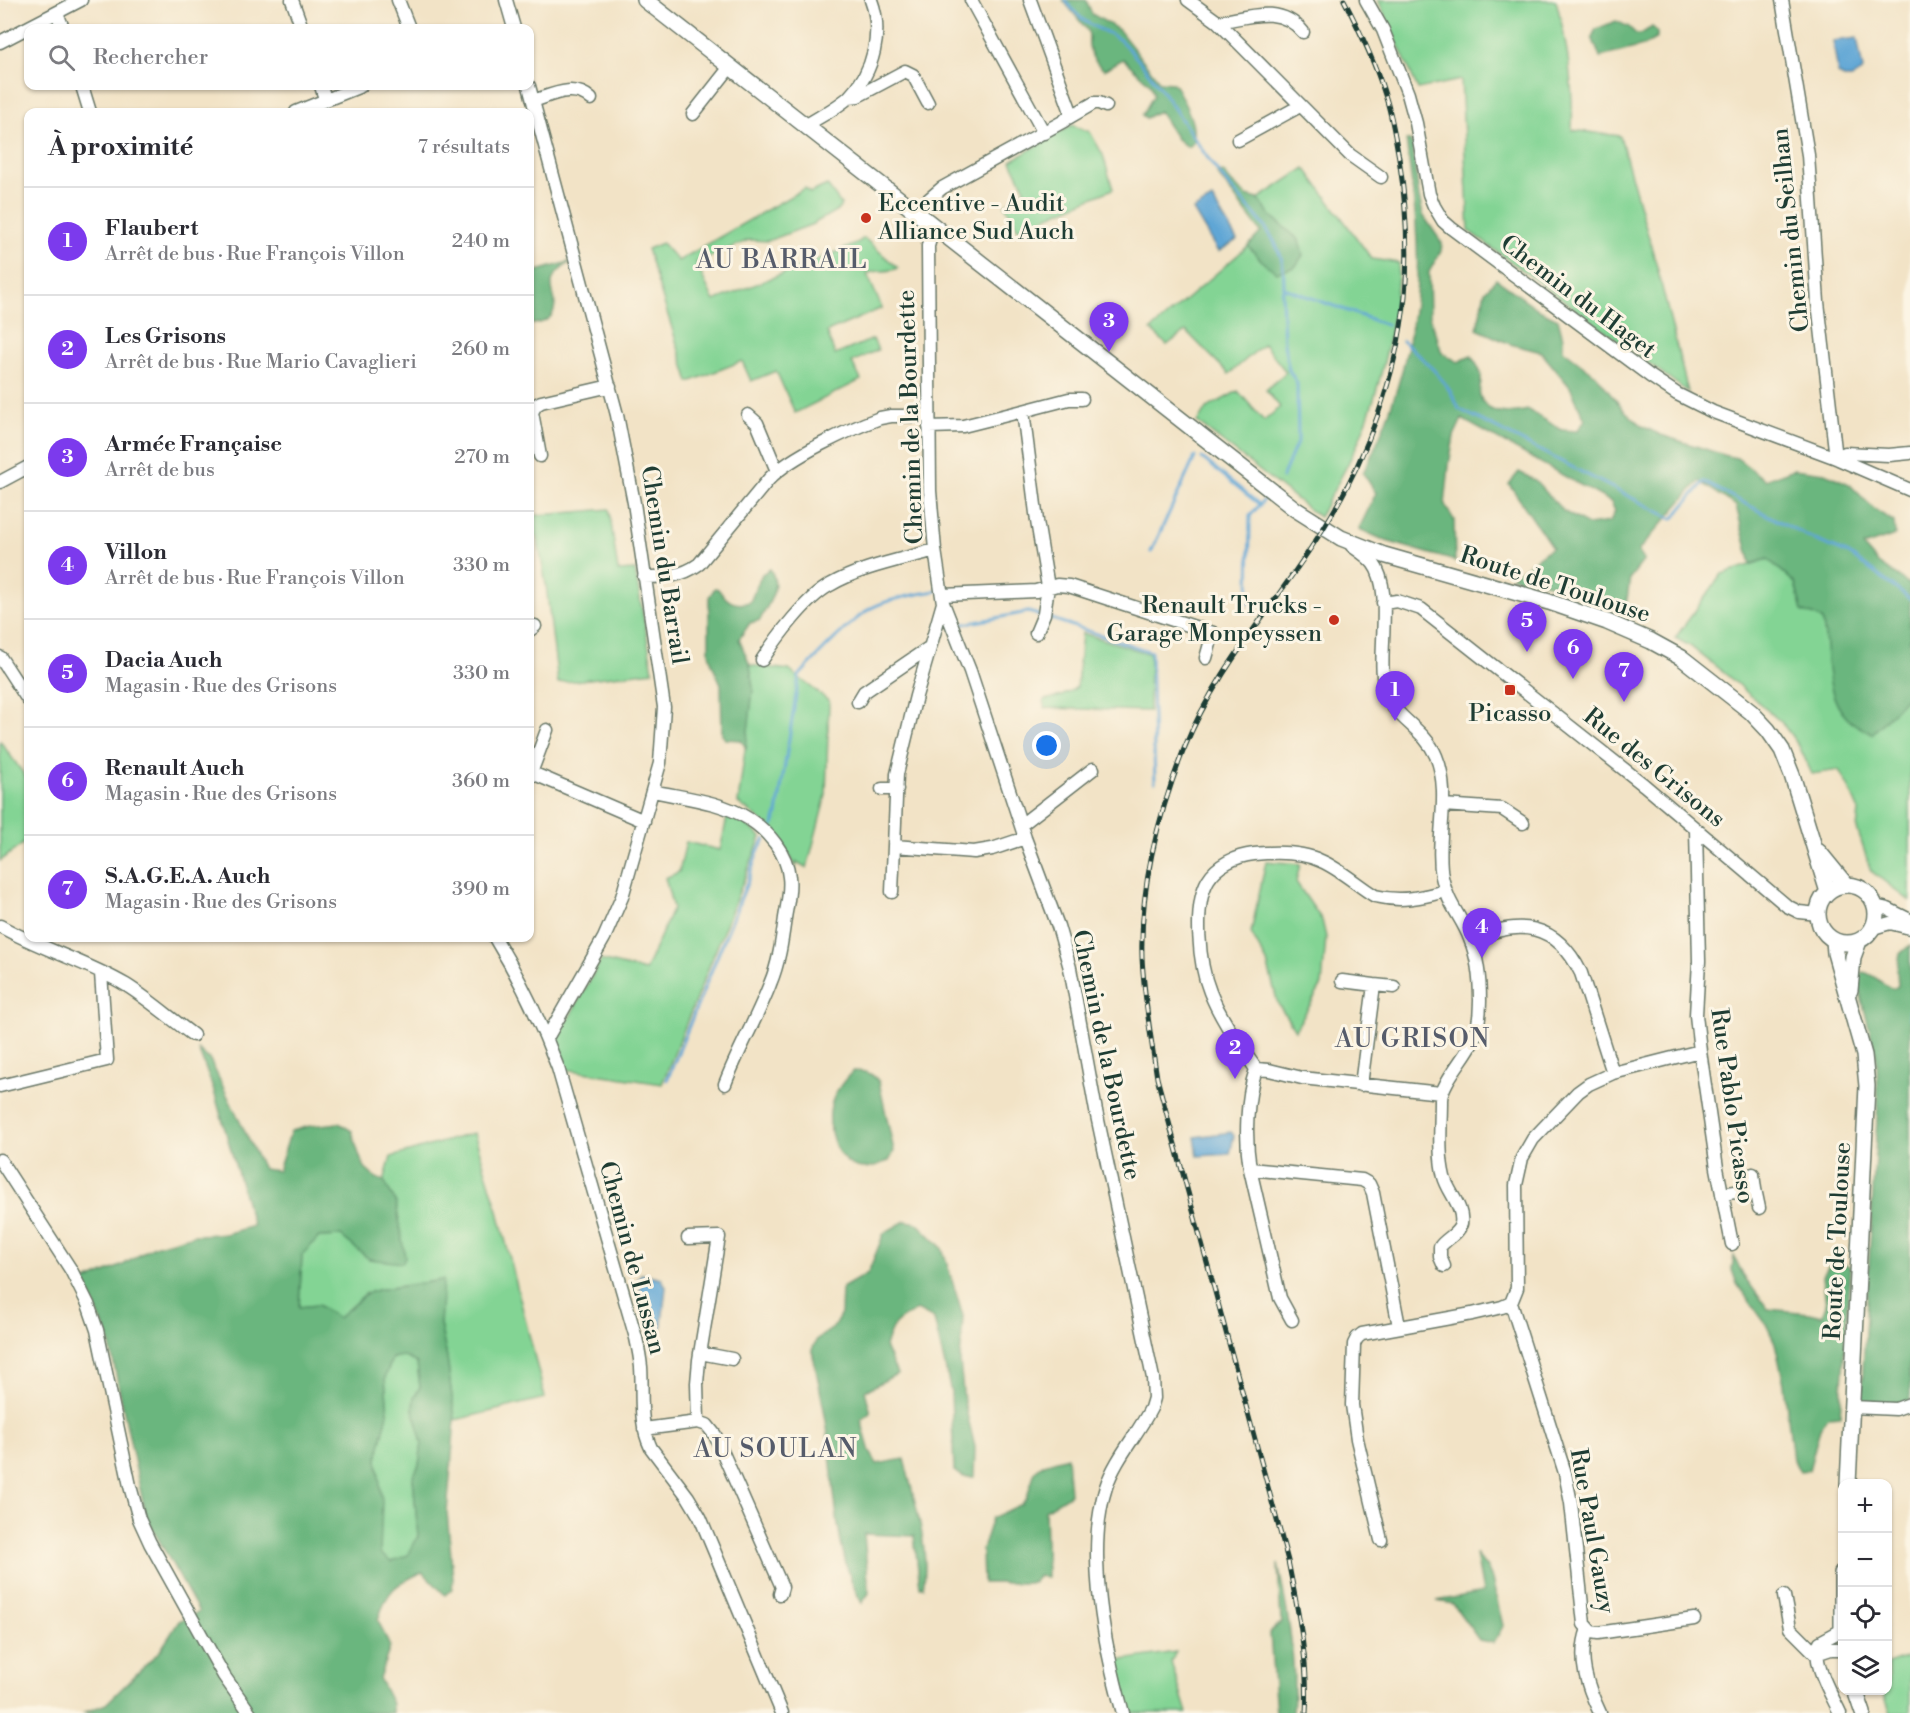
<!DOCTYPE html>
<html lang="fr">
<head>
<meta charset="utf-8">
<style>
  :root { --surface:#fff; --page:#f7f7f7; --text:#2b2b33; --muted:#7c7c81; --line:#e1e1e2; --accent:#7c3aed }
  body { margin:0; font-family:"Libre Bodoni",serif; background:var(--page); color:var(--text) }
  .controls { position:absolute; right:18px; bottom:18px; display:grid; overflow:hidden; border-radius:12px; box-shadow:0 2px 4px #0004 }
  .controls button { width:54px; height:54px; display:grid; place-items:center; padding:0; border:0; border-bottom:2px solid var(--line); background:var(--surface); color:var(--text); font:30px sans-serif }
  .you { position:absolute; left:1047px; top:746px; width:21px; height:21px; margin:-15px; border:4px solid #fff; border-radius:50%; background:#1a73e8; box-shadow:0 0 0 9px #1a73e833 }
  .badge { display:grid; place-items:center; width:39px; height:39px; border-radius:50%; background:var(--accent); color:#fff; font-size:20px; font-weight:700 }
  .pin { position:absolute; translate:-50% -50px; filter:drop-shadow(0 2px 3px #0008) }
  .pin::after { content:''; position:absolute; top:32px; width:21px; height:18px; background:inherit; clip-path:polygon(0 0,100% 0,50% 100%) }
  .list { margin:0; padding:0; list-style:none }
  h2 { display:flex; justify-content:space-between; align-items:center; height:78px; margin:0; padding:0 24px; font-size:26px }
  h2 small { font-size:20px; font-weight:400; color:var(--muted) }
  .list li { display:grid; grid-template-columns:39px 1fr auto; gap:18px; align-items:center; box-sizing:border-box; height:108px; padding:0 24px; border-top:2px solid var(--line) }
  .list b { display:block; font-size:22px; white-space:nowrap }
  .list p { margin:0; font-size:20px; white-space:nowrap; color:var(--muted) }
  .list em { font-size:20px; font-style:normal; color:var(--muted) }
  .icon { flex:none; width:33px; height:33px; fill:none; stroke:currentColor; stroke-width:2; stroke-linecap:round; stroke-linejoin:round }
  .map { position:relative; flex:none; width:1910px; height:1713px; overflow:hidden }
  .search { position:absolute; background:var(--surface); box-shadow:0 2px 4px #0004; left:24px; top:24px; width:510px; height:66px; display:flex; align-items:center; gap:15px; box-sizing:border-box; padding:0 21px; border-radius:12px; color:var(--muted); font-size:22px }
  .panel { position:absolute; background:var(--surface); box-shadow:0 2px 4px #0004; left:24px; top:108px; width:510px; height:834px; border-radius:12px }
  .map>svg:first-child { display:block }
</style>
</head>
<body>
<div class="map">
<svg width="1910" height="1713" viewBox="0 0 1910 1713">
  <rect width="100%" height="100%" fill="#fcf5e5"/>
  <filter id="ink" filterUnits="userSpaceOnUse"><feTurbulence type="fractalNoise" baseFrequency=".0167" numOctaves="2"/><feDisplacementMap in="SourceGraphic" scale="12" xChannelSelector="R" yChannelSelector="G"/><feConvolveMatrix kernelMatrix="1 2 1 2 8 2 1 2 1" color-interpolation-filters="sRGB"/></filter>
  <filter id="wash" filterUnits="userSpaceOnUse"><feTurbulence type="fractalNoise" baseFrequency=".008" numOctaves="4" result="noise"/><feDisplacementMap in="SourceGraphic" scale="24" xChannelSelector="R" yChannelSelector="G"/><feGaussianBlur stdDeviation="1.35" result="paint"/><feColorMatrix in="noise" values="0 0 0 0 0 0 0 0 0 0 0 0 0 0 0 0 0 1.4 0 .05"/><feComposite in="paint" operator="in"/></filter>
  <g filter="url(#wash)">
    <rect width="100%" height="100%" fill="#f2e3c6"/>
    <path fill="#83d494" stroke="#518864" stroke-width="1.5" d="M1378 0H1556C1567 42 1574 86 1572 130L1620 136 1657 267 1688 392 1469 231 1461 80 1418 89Z
      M1072 125 1090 132 1103 155 1113 189 1018 229 1005 205 1025 189 1011 161Z
      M1305 168 1372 259 1399 263C1395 322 1382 383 1360 438 1349 465 1333 491 1319 517L1197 422 1207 408 1238 391 1264 421 1280 407 1266 390 1286 372 1264 344 1229 374 1186 331 1167 345 1151 330 1248 246 1265 264 1299 240 1270 215 1258 199Z
      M827 185 841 204 839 209 813 224 768 241 749 240 696 263 714 301 854 245 864 238 898 268C887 273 878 269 867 274L882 308 827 332 835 355 873 339 878 350 852 362 861 380 795 413 776 371 751 381 742 361 689 382 647 249 662 243 678 261 805 188 810 193Z
      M609 509 618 571 635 570 653 671 558 683 546 585 537 536H530V516Z
      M1768 559 1795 583 1802 611 1822 619 1826 635 1872 733 1910 694V901L1871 871 1857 829 1859 811 1849 788 1839 770 1812 774 1799 746 1782 723 1729 677 1690 646 1675 638 1722 574Z
      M1082 633 1150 654 1149 711 1045 708 1044 700 1062 696 1077 687Z
      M750 665 789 670 829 701 826 795 807 868 797 862 796 867C779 835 768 824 738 803L753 689Z
      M0 741 28 780V840L0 861Z
      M728 813 738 817 761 837 662 1084 564 1069 556 1041 601 960 645 971 673 908 665 878 679 872 686 842 720 850Z
      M1266 861 1300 864 1296 882 1322 920 1326 937 1322 985 1295 1030 1278 1004 1267 962 1251 933Z
      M474 1133 498 1211 545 1398 455 1420 447 1358 440 1324 442 1280 377 1290 366 1293 338 1318 318 1305 299 1307 302 1255 319 1237 341 1236 369 1259 396 1203 384 1181 391 1157Z
      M402 1356 417 1363 420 1387 414 1398 413 1409 422 1443 419 1465 413 1477 418 1536 408 1555 390 1563 380 1553 377 1459 388 1413 385 1378 392 1358Z
      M1176 1652 1171 1662 1187 1713H1127L1115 1661Z
      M1910 1656V1713H1891L1883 1691 1888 1690V1664Z"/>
    <path fill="#6ab67e" stroke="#447a59" stroke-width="1.5" fill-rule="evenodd" d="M1063 0H1086L1092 14 1119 30 1160 82 1173 83C1178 88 1191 116 1192 123 1194 129 1193 137 1193 143L1187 147 1177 139 1159 111 1146 118 1142 115 1154 95 1151 85 1123 59 1104 70C1096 63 1090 57 1089 45 1088 40 1090 37 1088 31Z
      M1616 21 1629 27 1636 34H1641L1652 27 1657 31V38L1643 46 1600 57 1592 37 1596 29Z
      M1406 140 1410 141 1413 147 1419 197 1423 215 1442 243 1441 251 1429 272 1430 318 1442 353 1458 362 1471 356C1475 362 1481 369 1481 377 1482 383 1478 389 1480 395 1486 417 1511 414 1528 410L1562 430 1577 431 1585 420 1570 387 1541 352 1510 344 1477 329 1485 291 1496 279 1541 311 1558 319 1563 338V350L1597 376 1623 409 1642 426 1661 435 1727 456 1737 458 1765 480 1794 469 1825 473 1849 484 1874 509 1894 522 1895 535 1863 546 1878 563 1910 585V694L1872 734C1864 729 1854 725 1848 719 1822 694 1830 651 1822 619L1802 611 1795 583 1768 559 1751 564 1736 506 1699 481 1638 551 1644 560 1630 578 1625 614 1555 585 1511 577 1552 547 1509 484 1519 472 1535 480 1563 511 1588 525 1610 522 1615 511 1611 502 1462 419 1454 436 1449 465 1445 505 1454 520 1455 561 1386 541 1359 529 1376 493 1363 473C1389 421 1408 362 1415 304 1422 252 1413 191 1406 140Z
      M1223 172 1232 183 1247 196 1258 199 1270 215 1299 240 1303 255 1295 267 1277 272 1265 264 1248 246 1261 232 1217 174Z
      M572 261C565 266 554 273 552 282 551 288 554 296 555 302 555 319 545 324 530 324V273Z
      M770 569C782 587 768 604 760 620L750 623 739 639 750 665 753 689 746 748 741 740 725 739 722 734 721 684 712 664 709 653V597L715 588 718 589C727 601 734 607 750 602L762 574Z
      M1910 945V1400L1901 1404 1861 1405 1878 1102 1877 1060 1858 984 1860 975 1863 972C1874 974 1883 985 1893 989L1898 986 1897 970 1900 954Z
      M198 1049 210 1060 263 1169 278 1171 291 1131 310 1126 339 1123 352 1131C359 1152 360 1174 384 1181L396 1203 405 1257 402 1263 369 1259 341 1236 319 1237 302 1255 299 1307 318 1305 338 1318 366 1294 377 1290 443 1280 440 1324 447 1358 455 1420 447 1512 453 1578 452 1589 445 1595 423 1572C395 1584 387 1590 378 1620L390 1647 379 1678 392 1704V1713H83L106 1704 160 1651 179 1621 199 1612 146 1517 108 1336 84 1282 123 1265 154 1246 194 1235 225 1234 253 1226 213 1088ZM403 1356 417 1363 420 1387 414 1398 413 1409 422 1443 419 1465 413 1477 418 1536 408 1555 391 1562 380 1553 382 1501 377 1459 388 1413 385 1378 392 1358Z
      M853 1071C864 1071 872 1072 879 1082L894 1151 889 1161C882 1163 874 1167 866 1168 838 1169 828 1134 830 1111 832 1095 842 1082 853 1071Z
      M905 1221 917 1223 942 1248 963 1316 960 1361 964 1402 975 1447 974 1477H964L954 1471 951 1392 934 1319 917 1310C895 1322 892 1323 885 1347L897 1374 865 1391 871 1413 861 1420 870 1452 877 1464 904 1459C913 1495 931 1551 923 1587H920L914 1536 864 1534 869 1593 862 1603C835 1558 834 1480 827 1427 823 1401 817 1376 812 1350L817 1339 833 1328 841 1314 842 1288 868 1273 884 1233Z
      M1734 1256 1743 1275 1768 1309 1809 1313 1822 1316 1826 1305 1823 1276 1830 1263 1837 1262 1850 1267 1840 1416 1828 1417 1820 1428 1809 1470 1800 1471 1793 1460 1784 1384 1775 1343 1766 1324 1737 1284 1732 1270Z
      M1067 1457 1070 1494 1045 1510 1047 1577 1038 1576 1033 1583H983L982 1549 992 1518 1022 1504 1027 1497 1035 1471 1044 1464Z
      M1476 1554 1487 1568 1492 1579 1503 1626 1494 1643 1479 1640 1453 1604 1437 1601 1483 1592Z
      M1278 1564C1288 1613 1297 1663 1293 1713H1276L1270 1633 1281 1622Z"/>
    <path fill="#5fa6d5" stroke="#3f7284" stroke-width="1.5" d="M1857 38 1863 70C1853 79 1850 81 1838 74L1833 41Z
      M1212 199 1237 240 1218 252 1193 210Z
      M1231 1132 1234 1136 1230 1154 1198 1156 1195 1137Z
      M641 1274 662 1279 666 1287 661 1333 657 1338 653 1337 638 1279Z"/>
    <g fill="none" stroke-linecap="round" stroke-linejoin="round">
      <path stroke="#5fa6d5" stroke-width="3" d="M1065 0C1072 10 1081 19 1091 25 1102 31 1115 34 1123 43 1162 83 1187 132 1221 176 1241 202 1270 224 1281 257 1284 266 1284 278 1284 288L1282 292 1284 344 1289 370 1297 383 1298 440 1282 478
        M1284 288 1387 325
        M1403 341C1424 359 1449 382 1459 409L1673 519 1704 482 1815 540 1849 554 1910 599
        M1202 458 1260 505
        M1151 552 1195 457
        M1249 604 1250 516 1267 496
        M1046 617 1151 652 1155 782
        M959 625 1028 612 1039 615
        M772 828 777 814 799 676C817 656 846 626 868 610 883 600 917 594 936 591
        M1910 1010V1018
        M667 1080 747 883 758 851 765 839"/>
    </g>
  </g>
  <g filter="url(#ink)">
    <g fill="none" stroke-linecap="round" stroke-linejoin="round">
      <g stroke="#697767" stroke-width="15">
        <path id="minor" d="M292 0 302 28
          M398 0 409 28
          M506 0 514 28
          M971 0 1044 133
          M1188 0 1218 22 1350 155 1381 177
          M1366 0 1383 30 1408 94 1416 123 1429 194 1434 206 1443 221 1451 228 1650 376 1677 394 1713 412 1836 458 1910 490
          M1782 0 1808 155 1818 302 1836 458
          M57 13 63 28
          M1218 22C1249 17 1280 4 1303 32
          M0 42 81 0
          M82 86 90 112
          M321 86 325 99
          M529 86 617 415 634 503 664 707 660 763 622 897 604 938 547 1038
          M849 97 858 96 905 71 913 75 928 103
          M533 101C552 95 574 83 591 99
          M296 112 361 86
          M693 114 730 67
          M1068 118 1094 103H1099L1106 106
          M805 126C819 117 837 108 849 97 874 72 883 32 871 0
          M1238 140 1300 106
          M916 213 928 200 942 188 1064 121 1070 115V109L1030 0
          M937 229 931 236 928 246 930 491 935 550 943 603 970 671 1025 838 1058 926 1070 968 1096 1111 1153 1378 1154 1398 1151 1408C1138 1434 1115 1459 1106 1487 1085 1552 1105 1649 1123 1713
          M1023 411 1069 399H1082
          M748 415 757 423 777 471
          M929 427 963 426 1023 411 1037 521 1048 587 1044 614 1036 633
          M540 456 532 412 536 405 541 402 610 386
          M1836 458 1845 453 1889 455 1910 453
          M0 482 28 467
          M1352 546C1359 551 1367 556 1373 563 1395 591 1375 659 1386 693 1394 718 1425 729 1436 756 1452 794 1435 837 1442 877 1447 904 1462 917 1470 939 1478 958 1480 981 1480 1001 1480 1014 1478 1029 1473 1041 1465 1058 1441 1083 1441 1100 1441 1125 1438 1153 1444 1177 1448 1192 1464 1207 1461 1224 1458 1235 1446 1238 1440 1247V1257L1444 1266
          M644 577C665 577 681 577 699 564L769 479C791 456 850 429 880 418L891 416H929
          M942 595 1036 591 1057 585 1069 586 1213 633 1206 658
          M943 603 916 696 897 774 894 846 974 852 992 849 1025 838
          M1383 603 1397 601 1421 609 1644 785 1787 906 1799 912 1818 914
          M530 630 535 626
          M0 657 28 700
          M762 660C777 637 806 598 830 585 861 567 900 560 935 550
          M858 702 864 692 930 647
          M530 772 644 821
          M531 773 547 730
          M882 789H897
          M653 791C684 798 721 801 749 819 768 831 787 853 789 877 791 890 787 905 785 918 782 940 779 963 770 984 757 1018 738 1050 725 1084
          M1443 805 1502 809 1523 823
          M1021 825 1093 769
          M1696 829 1699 961 1696 1015 1700 1051 1717 1168 1732 1244
          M892 892 894 846
          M1875 906 1888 909 1910 920
          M0 926C40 949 86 961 126 985 150 1000 171 1019 193 1035
          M1873 928 1890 923 1910 928
          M495 938C520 979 541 1023 558 1068L636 1338C638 1347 640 1357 641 1367 643 1395 638 1421 651 1448L688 1497 700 1517 782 1713
          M1471 940C1519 919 1556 922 1581 973L1613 1073
          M1342 981 1374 985
          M1256 1069C1239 1044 1221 1020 1210 992 1199 965 1193 906 1208 880 1217 865 1236 856 1254 854 1275 852 1301 851 1321 861 1340 869 1357 885 1375 896 1400 902 1420 898 1445 891
          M1256 1069C1246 1100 1245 1138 1250 1169L1362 1180 1369 1184 1373 1193 1398 1321
          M1256 1069 1269 1070 1302 1078 1441 1093
          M1361 1085 1374 985 1394 987
          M0 1086 107 1060 101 973
          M0 1160 71 1270 88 1304 97 1330 130 1486 139 1519 150 1543 224 1676 250 1713
          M1250 1169 1280 1298 1292 1320
          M1755 1189 1759 1208
          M1722 1194 1755 1189 1753 1174
          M1511 1303 1565 1473 1571 1503 1584 1624 1591 1632 1598 1633 1694 1619
          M700 1353 732 1359
          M1852 1407 1896 1409 1910 1404
          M698 1422 707 1425 715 1435 782 1587 780 1594
          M644 1429 698 1422 697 1383 699 1360 719 1237 688 1238
          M1381 1540 1357 1439 1352 1405 1354 1344 1357 1338 1362 1334 1472 1314 1502 1307 1511 1303 1517 1288 1516 1185 1522 1158 1533 1139 1578 1092 1589 1084 1613 1073 1700 1051
          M1784 1596 1790 1628 1816 1654
          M1588 1629C1577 1658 1587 1686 1600 1713
          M1816 1654 1831 1649H1842
          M1840 1713C1832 1695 1810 1661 1820 1642L1842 1630"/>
      </g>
      <g stroke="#697767" stroke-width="18">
        <path id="major" d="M645 0 1295 509 1341 538 1384 555 1549 602 1607 622 1651 641 1682 658 1751 712 1768 730 1782 750 1792 775 1828 892
          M1819 852 1846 885
          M1818 914a29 29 0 1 1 58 0a29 29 0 1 1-58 0Z
          M1834 940 1835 953 1864 1055 1867 1086 1848 1484
          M1850 990 1853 957 1859 941
          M1842 1573V1627
          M1855 1690 1863 1713"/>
      </g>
      <use href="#minor" stroke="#fff" stroke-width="12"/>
      <use href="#major" stroke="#fff" stroke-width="15"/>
      <g stroke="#1f3d34" stroke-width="5">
        <path id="rail" d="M1306 1713C1309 1662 1298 1611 1288 1561L1157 1078C1151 1038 1144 998 1142 957 1140 886 1158 815 1184 749 1216 668 1278 602 1323 529 1366 460 1397 377 1405 296 1409 250 1406 203 1399 158 1395 137 1392 115 1385 95 1375 62 1360 31 1344 0"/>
      </g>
      <use href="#rail" stroke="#fcf5e5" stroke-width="3" stroke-dasharray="9" stroke-linecap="butt"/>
    </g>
  </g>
  <g fill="#c8321e" stroke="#fcf5e5" stroke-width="2">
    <circle cx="866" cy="218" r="6"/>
    <circle cx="1334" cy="620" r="6"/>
    <rect x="1504" y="684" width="12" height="12" rx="3"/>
  </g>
  <g text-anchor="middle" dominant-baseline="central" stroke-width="6" stroke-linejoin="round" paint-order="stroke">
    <g font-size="24" fill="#1f3d34" stroke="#fcf5e5" text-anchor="start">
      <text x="878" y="204">Eccentive - Audit<tspan x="878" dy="28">Alliance Sud Auch</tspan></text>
      <text x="1322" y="606" text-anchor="end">Renault Trucks -<tspan x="1322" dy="28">Garage Monpeyssen</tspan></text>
      <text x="1510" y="714" text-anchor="middle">Picasso</text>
    </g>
    <g font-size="24" fill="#1f3d34" stroke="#fcf5e5">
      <text transform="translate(1791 230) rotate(-96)">Chemin du Seilhan</text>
      <text transform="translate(1578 297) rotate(37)">Chemin du Haget</text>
      <text transform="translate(911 417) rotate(-92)">Chemin de la Bourdette</text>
      <text transform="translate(664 565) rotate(81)">Chemin du Barrail</text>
      <text transform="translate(1555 585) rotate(18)">Route de Toulouse</text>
      <text transform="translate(1654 768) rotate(39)">Rue des Grisons</text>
      <text transform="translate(1106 1055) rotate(78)">Chemin de la Bourdette</text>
      <text transform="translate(1732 1106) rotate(82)">Rue Pablo Picasso</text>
      <text transform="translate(1838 1241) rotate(-87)">Route de Toulouse</text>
      <text transform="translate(632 1258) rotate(75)">Chemin de Lussan</text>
      <text transform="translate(1592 1531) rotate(80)">Rue Paul Gauzy</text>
    </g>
    <g font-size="26" letter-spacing="1.5" fill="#565c6b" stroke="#fcf5e5">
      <text x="782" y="260">AU BARRAIL</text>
      <text x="1413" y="1039">AU GRISON</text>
      <text x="776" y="1449">AU SOULAN</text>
    </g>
  </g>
</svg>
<div class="controls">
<button>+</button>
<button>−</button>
<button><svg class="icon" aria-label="locate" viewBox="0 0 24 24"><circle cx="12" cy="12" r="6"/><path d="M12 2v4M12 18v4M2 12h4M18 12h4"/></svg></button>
<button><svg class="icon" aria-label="layers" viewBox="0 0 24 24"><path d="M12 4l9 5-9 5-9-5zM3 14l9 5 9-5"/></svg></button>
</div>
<div class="you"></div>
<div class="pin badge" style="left:1395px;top:721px">1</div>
<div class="pin badge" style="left:1235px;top:1079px">2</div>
<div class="pin badge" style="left:1109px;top:352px">3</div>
<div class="pin badge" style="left:1482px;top:958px">4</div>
<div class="pin badge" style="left:1527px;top:652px">5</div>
<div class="pin badge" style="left:1573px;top:679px">6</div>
<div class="pin badge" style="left:1624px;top:702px">7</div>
<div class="search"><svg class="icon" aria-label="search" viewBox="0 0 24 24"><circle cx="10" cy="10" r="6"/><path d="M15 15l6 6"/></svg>Rechercher</div>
<section class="panel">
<h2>À proximité<small>7 résultats</small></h2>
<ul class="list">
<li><span class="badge">1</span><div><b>Flaubert</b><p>Arrêt de bus · Rue François Villon</p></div><em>240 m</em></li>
<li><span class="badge">2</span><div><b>Les Grisons</b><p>Arrêt de bus · Rue Mario Cavaglieri</p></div><em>260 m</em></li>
<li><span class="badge">3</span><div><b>Armée Française</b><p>Arrêt de bus</p></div><em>270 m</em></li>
<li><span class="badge">4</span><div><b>Villon</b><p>Arrêt de bus · Rue François Villon</p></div><em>330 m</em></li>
<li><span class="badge">5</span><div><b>Dacia Auch</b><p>Magasin · Rue des Grisons</p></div><em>330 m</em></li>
<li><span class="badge">6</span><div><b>Renault Auch</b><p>Magasin · Rue des Grisons</p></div><em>360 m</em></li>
<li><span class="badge">7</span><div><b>S.A.G.E.A. Auch</b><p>Magasin · Rue des Grisons</p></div><em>390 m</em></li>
</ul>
</section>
</div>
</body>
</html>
